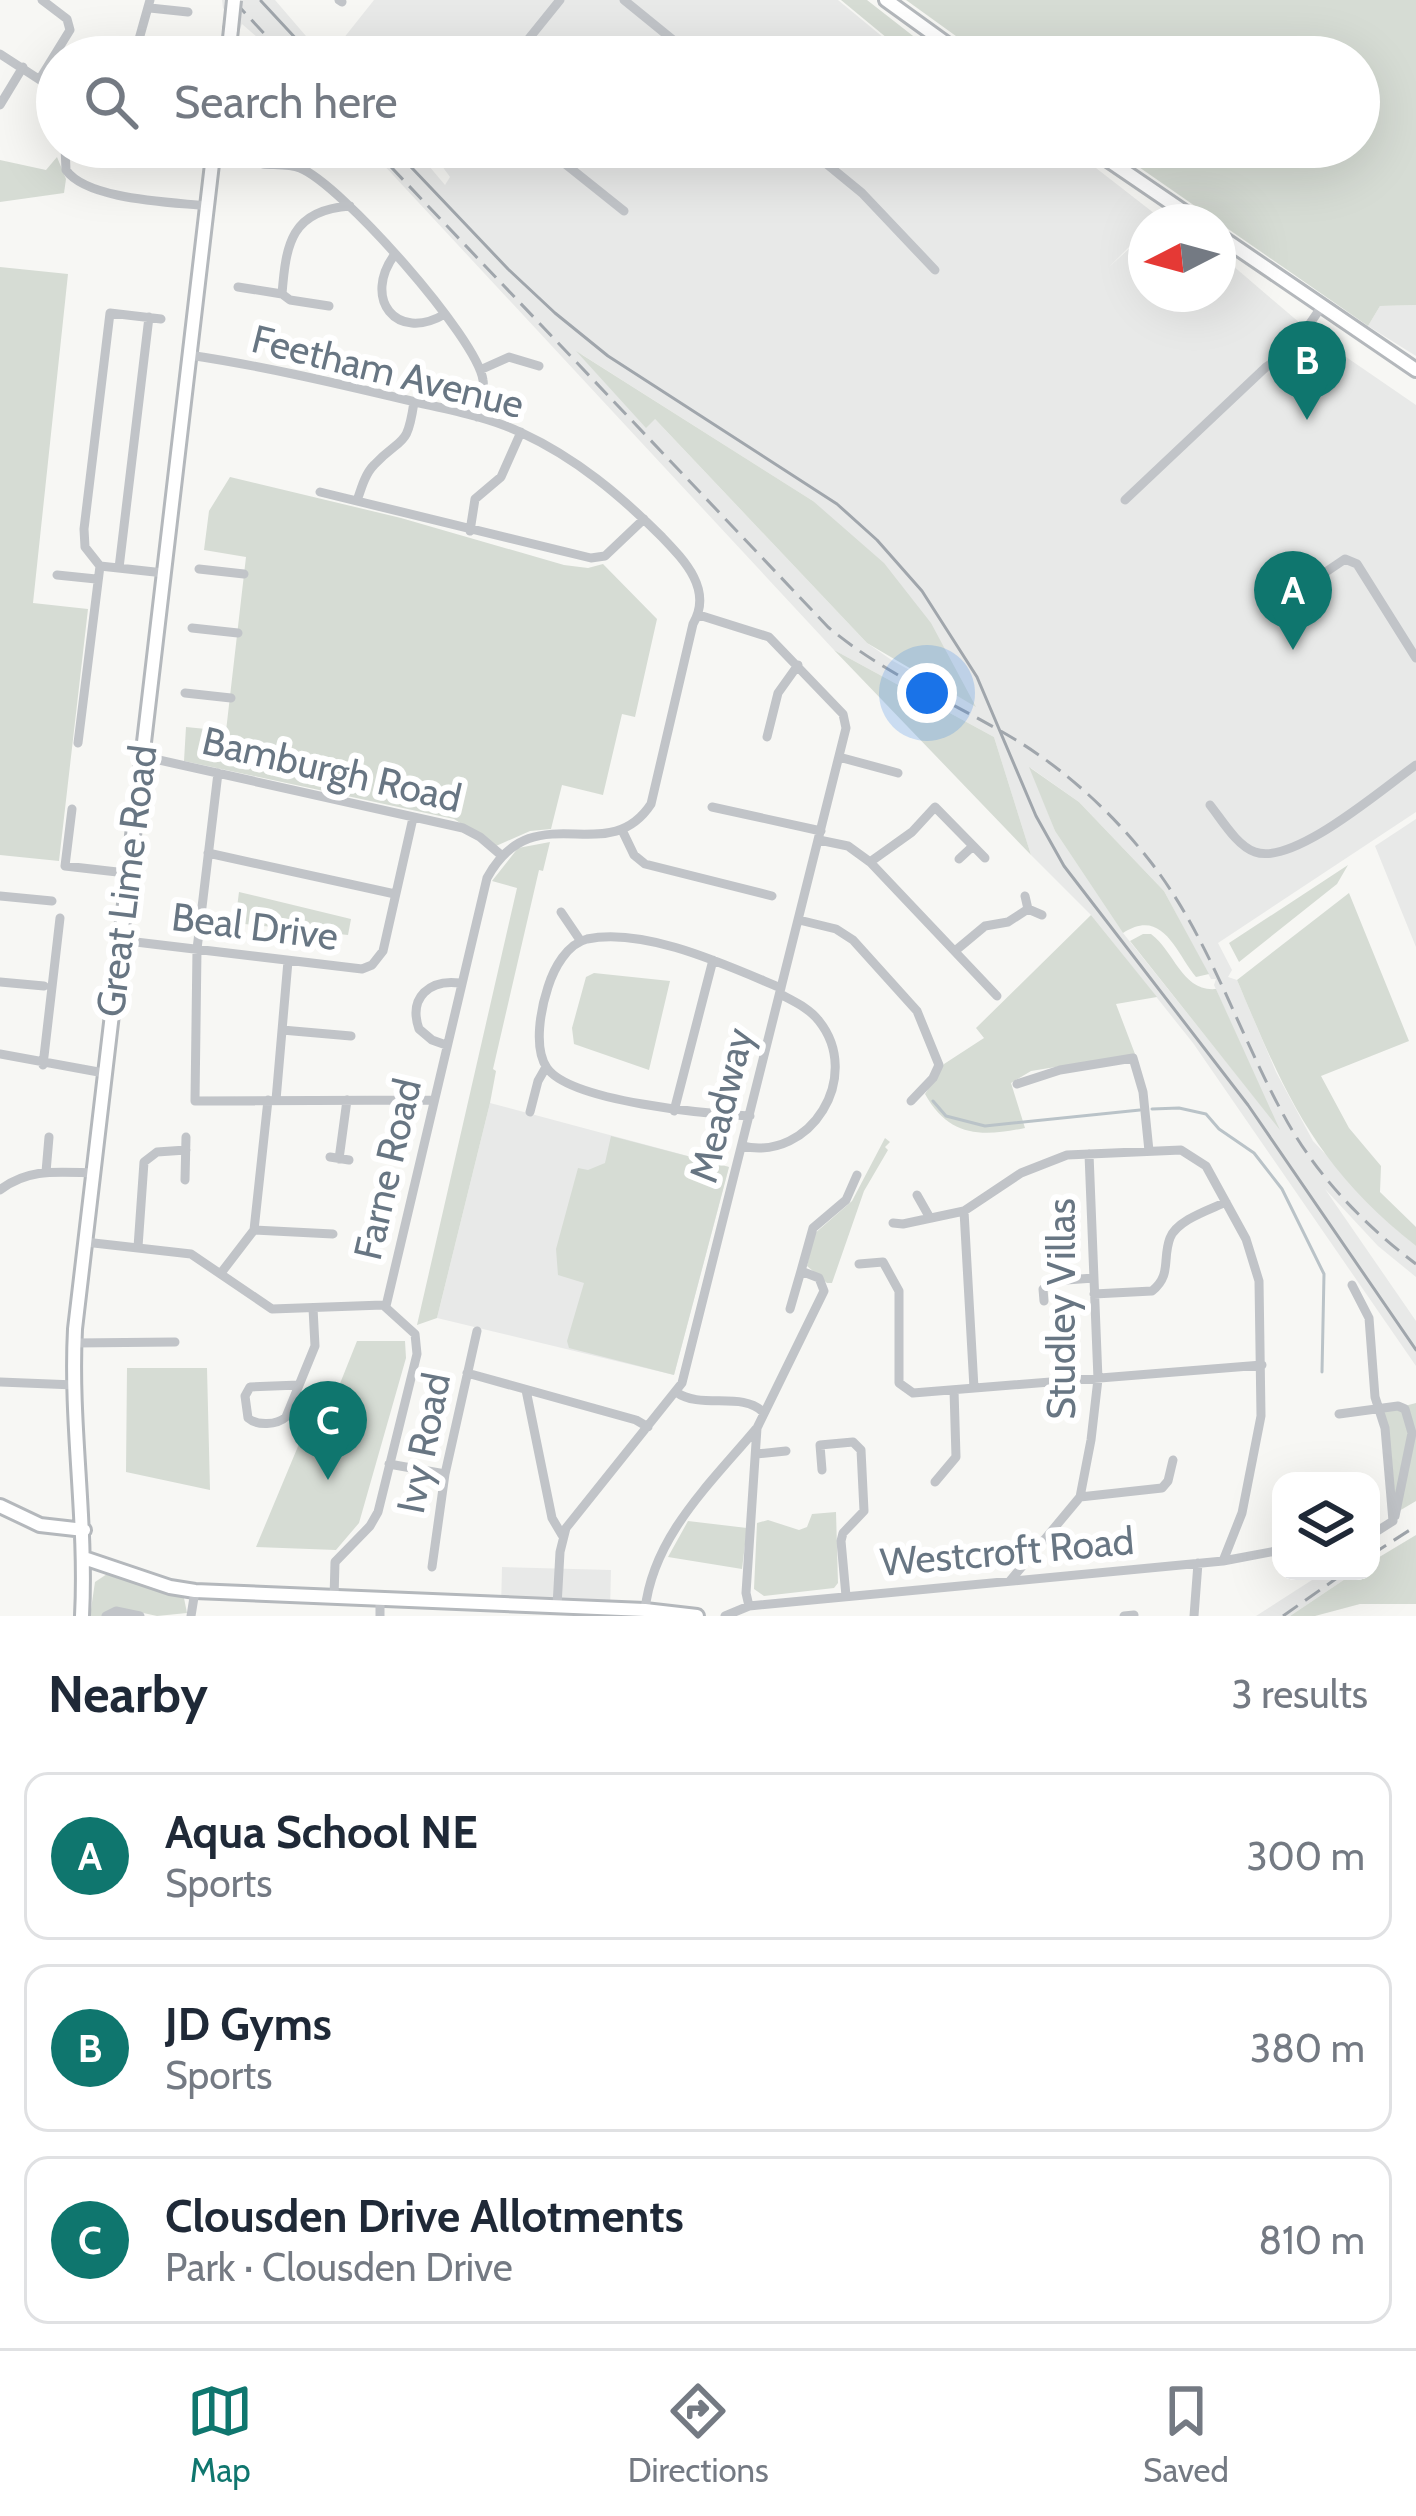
<!DOCTYPE html>
<html lang="en">
<head>
<meta charset="utf-8">
<style>
  :root { --surface:#fff; --page:#f2f2f3; --text:#1f2937; --muted:#747a83; --line:#e0e1e3; --accent:#0f766e }
  body { margin:0; font-family:Cabin,sans-serif; background:var(--page); color:var(--text) }
  .controls { position:absolute; right:36px; bottom:36px; display:grid; overflow:hidden; border-radius:24px; box-shadow:0 12px 48px #0002 }
  .controls button { width:108px; height:108px; display:grid; place-items:center; padding:0; border:0; border-bottom:3px solid var(--line); background:var(--surface); color:var(--text); font:60px sans-serif }
  .compass { position:absolute; left:1128px; top:204px; width:108px; height:108px; border-radius:50%; background:var(--surface); box-shadow:0 12px 48px #0002; rotate:264deg }
  .you { position:absolute; left:927px; top:693px; width:42px; height:42px; margin:-30px; border:9px solid #fff; border-radius:50%; background:#1a73e8; box-shadow:0 0 0 18px #1a73e833 }
  .badge { display:grid; place-items:center; width:78px; height:78px; border-radius:50%; background:var(--accent); color:#fff; font-size:39px; font-weight:700 }
  .pin { position:absolute; translate:-50% -99px; filter:drop-shadow(0 3px 6px #0008) }
  .pin::after { content:''; position:absolute; top:63px; width:42px; height:36px; background:inherit; clip-path:polygon(0 0,100% 0,50% 100%) }
  .list { margin:0; padding:0; list-style:none }
  h2 { display:flex; justify-content:space-between; align-items:center; height:156px; margin:0; padding:0 48px; font-size:51px }
  h2 small { font-size:39px; font-weight:400; color:var(--muted) }
  .list li { display:grid; grid-template-columns:78px 1fr auto; gap:36px; align-items:center; box-sizing:border-box; height:168px; margin:0 24px 24px; padding:0 24px; border:3px solid var(--line); border-radius:24px }
  .list b { display:block; font-size:45px; white-space:nowrap }
  .list p { margin:0; font-size:39px; white-space:nowrap; color:var(--muted) }
  .list em { font-size:39px; font-style:normal; color:var(--muted) }
  .icon { flex:none; width:66px; height:66px; fill:none; stroke:currentColor; stroke-width:2; stroke-linecap:round; stroke-linejoin:round }
  .map { position:relative; flex:none; width:1416px; height:1616px; overflow:hidden }
  .search { position:absolute; background:var(--surface); box-shadow:0 12px 48px #0002; left:36px; right:36px; top:36px; height:132px; display:flex; align-items:center; gap:30px; box-sizing:border-box; padding:0 42px; border-radius:66px; color:var(--muted); font-size:45px }
  .sheet { height:732px; background:var(--surface) }
  nav { display:flex; justify-content:space-around; align-items:center; box-sizing:border-box; height:168px; border-top:3px solid var(--line); background:var(--surface); font-size:33px; color:var(--muted) }
  nav a { display:grid; justify-items:center; gap:6px }
  nav .on { color:var(--accent) }
  .map>svg:first-child { display:block }
</style>
</head>
<body>
<div class="map">
<svg width="1416" height="1616" viewBox="0 0 1416 1616">
  <rect width="100%" height="100%" fill="#f7f7f4"/>
  <path fill="#e8e9e8" fill-rule="evenodd" d="M222 0H275L324 57H280L242 24 240 29 223 8Z
    M374 0H838L907 57H351L339 44Z
    M367 147H413L445 185 450 177 428 147H1069L1159 217 1146 222V230L1108 268 1146 233V294H1218V253L1314 335 1416 405V812L1218 943 1232 970 1228 977 1237 980 1276 1072 1313 1141 1397 1230 1416 1246V1277L1378 1246 1325 1189 1416 1321V1366L1193 1043 1091 915 1031 855 994 737 834 650ZM581 354 813 501 974 705 893 661 867 643 654 418 646 427ZM1031 768 1079 802 1164 891 1211 979H1216L1214 985 1276 1124 1123 933 1055 831Z
    M1416 305V356L1368 326 1380 306Z
    M1416 819V947L1375 846Z
    M490 1103 729 1167 674 1375 437 1318Z
    M502 1567 611 1570 610 1612 501 1609Z
    M1326 1571H1357L1290 1616H1256Z"/>
  <path fill="#d6dcd4" d="M841 0H867L940 57H910Z
    M906 0H1416V305L1380 306 1368 326 1110 147H1359V57H985Z
    M57 157 66 179 64 193 0 202V160L46 170Z
    M0 267 68 274 33 603 88 609 59 861 0 855Z
    M576 351 813 501 884 563 931 623 976 707 867 643 655 419 646 428Z
    M230 477 401 518 564 565 588 568 603 564 657 619 635 717 622 714 603 795 562 785 551 829 530 831 496 846 454 819 184 761 186 727 226 731 246 557 204 550 209 511Z
    M834 650 994 737 1031 855Z
    M1029 767 1079 802 1164 891 1209 974 1196 977C1176 953 1163 907 1123 933L1055 831Z
    M550 842 543 871 539 870 493 1069 496 1071 490 1103 437 1318 417 1325 517 888 492 881 518 848Z
    M1348 865 1337 884 1239 962 1229 943Z
    M239 892 351 919 348 935 235 923Z
    M1349 893 1409 1041 1321 1076 1349 1128 1381 1166 1380 1192 1416 1227V1246C1314 1165 1286 1096 1237 980Z
    M1091 915 1157 997 1116 1004 1135 1054 1031 1071 1011 1083 1025 1128C981 1137 949 1137 925 1094L944 1064 984 1038 976 1028Z
    M1143 934H1151C1175 952 1182 992 1216 989L1280 1130 1130 941Z
    M594 973 670 981 649 1070 574 1044 572 1028 586 977Z
    M611 1136 729 1167 674 1375 569 1348 567 1341 584 1283 558 1275 556 1249 578 1168 588 1170 605 1163Z
    M885 1138 890 1142 885 1147 888 1150 864 1191 832 1283H827L807 1266 814 1234 852 1201Z
    M357 1341H405L406 1358 359 1523 336 1550 256 1547 304 1432 319 1436Z
    M127 1368H207L210 1490 126 1472Z
    M1416 1403V1501L1394 1514 1382 1412Z
    M836 1512 838 1583 834 1588 764 1596 754 1589 757 1523 768 1520 799 1530 807 1527 812 1514Z
    M688 1521 747 1528 742 1569 668 1557Z
    M1416 1535V1604H1360L1315 1616H1290L1357 1571H1371V1562Z
    M107 1574 184 1598 187 1613 157 1616 116 1607 102 1616H90L95 1582Z"/>
  <g fill="none" stroke-linecap="round" stroke-linejoin="round">
    <path stroke="#bac3c8" stroke-width="3" d="M933 1101 946 1116 985 1126 1140 1110
      M1152 1109 1179 1108 1206 1114 1219 1129 1254 1153 1282 1189 1324 1274 1322 1372"/>
    <g stroke="#b4b8bc" stroke-width="18">
      <path id="major" d="M886 0 965 57
        M228 57 231 29
        M1089 147 1199 222
        M1218 235 1416 370
        M0 1506 40 1525 84 1530
        M84 1558 170 1587 195 1591 645 1610 697 1616
        M82 1616C87 1520 70 1424 75 1329L214 147"/>
    </g>
    <path stroke="#c1c4c8" stroke-width="9" d="M339 0 342 2
      M624 0 694 57
      M150 8 188 12
      M0 54 57 91
      M134 57 150 0
      M514 57 560 0
      M41 77 70 30 67 19 42 0
      M0 105 23 67
      M65 147 66 170C87 200 172 202 207 206
      M544 147 624 211
      M806 147 862 193 935 270
      M142 153 160 159
      M263 164C274 165 290 164 300 168 341 184 477 338 483 380 485 392 479 405 477 417
      M395 254C362 298 396 343 445 314
      M238 287 282 294
      M329 306 290 300 282 294C286 244 291 210 350 206
      M161 319 110 313 84 529 85 547 100 566 164 573
      M189 355C263 366 335 383 407 400 445 409 487 416 522 433 576 458 620 495 662 537 685 561 713 590 693 624L651 804C607 871 534 792 487 878L386 1306
      M480 370 509 357 539 366
      M320 492 591 558 605 556 644 519
      M1125 500 1266 367 1291 351 1322 306
      M357 501C361 489 365 474 374 465 402 435 407 450 414 402
      M470 531 475 499 501 477 521 432
      M119 568 149 317
      M199 569 244 574
      M57 575 96 579
      M1314 580 1345 559 1357 564 1416 658
      M192 628 238 633
      M185 693 231 698
      M767 737 778 693 798 665
      M78 743 100 566
      M141 756 463 828 480 837 501 855
      M839 757 898 773
      M218 773 197 949 195 1101 433 1100
      M1210 805C1222 820 1237 846 1255 852 1294 866 1383 788 1416 765
      M712 807 821 831
      M72 809 65 866 126 873
      M622 830 634 855 645 864 772 896
      M819 840 848 846 870 862 997 996
      M208 853 395 894
      M959 859 973 846
      M870 862 912 832 935 807 985 858
      M0 896 52 901
      M1025 896 1028 909 1042 915
      M561 912 580 940
      M799 920 836 929 853 940 917 1011 939 1065 933 1078 911 1101
      M119 940 362 969 372 965 383 951 413 818
      M955 951 985 926 1008 922 1028 909
      M0 982 44 986
      M282 1030 351 1036
      M446 1045 432 1040 419 1029C408 997 430 979 460 983
      M0 1054 104 1073
      M43 1065 60 918
      M1017 1084 1060 1070 1133 1058 1143 1092 1149 1151
      M276 1100 288 961
      M674 1111 713 960
      M530 1112 538 1081 546 1067
      M750 1116C709 1114 571 1102 547 1068 533 1048 541 1008 548 987 554 968 567 944 587 939 646 927 728 966 781 988
      M742 1146C811 1162 863 1076 819 1021 809 1008 795 1002 780 994
      M330 1157 349 1160
      M339 1159 347 1100
      M46 1172 49 1137
      M185 1180 186 1137
      M0 1190C28 1168 58 1172 92 1173
      M917 1195 930 1218
      M964 1211 974 1388
      M893 1223 903 1224 964 1211 1021 1173 1067 1155 1181 1150 1206 1166 1246 1239 1259 1281 1261 1416 1242 1513 1223 1561
      M254 1230 333 1234
      M85 1242 191 1254 272 1309 383 1305 415 1334 417 1354 378 1512 370 1526 335 1562 334 1598
      M138 1247 144 1162 157 1152 186 1150
      M859 1264 883 1262 899 1291V1383L913 1393 1262 1365
      M221 1273 254 1230 268 1100
      M1352 1285 1369 1318 1375 1397 1385 1428 1393 1521
      M1094 1294 1152 1291C1172 1275 1162 1259 1170 1238 1177 1220 1209 1210 1226 1202
      M1044 1301 1043 1289 1052 1281 1094 1278
      M790 1309 801 1271
      M75 1343 175 1342
      M467 1373 636 1420 648 1427
      M0 1382 75 1385
      M299 1385 250 1387 245 1396 248 1418C257 1426 277 1425 286 1417L315 1346 313 1308
      M526 1390 552 1518 562 1535
      M676 1392C701 1410 742 1391 763 1412
      M1339 1414 1398 1406 1405 1409 1412 1433 1395 1516
      M756 1454 786 1451
      M389 1464 445 1474
      M822 1470 820 1445 853 1442 861 1450 864 1511 843 1533 841 1541 846 1596
      M935 1482 956 1457 954 1390
      M1080 1497 1162 1488 1168 1481 1173 1460
      M1371 1535 1393 1521
      M432 1567 445 1474 477 1331
      M1010 1581 1080 1497 1091 1440 1098 1379 1089 1154
      M557 1606 560 1552 566 1528 682 1383 846 728 843 714 769 637 699 615
      M749 1606 746 1593 757 1428 824 1291 819 1278 801 1271 813 1228 846 1200 857 1175
      M645 1610C653 1536 711 1483 756 1429
      M106 1616 116 1611 140 1616
      M191 1616 195 1591
      M380 1616V1600
      M725 1616 749 1606 1223 1561 1281 1550
      M1124 1616 1134 1615
      M1194 1616 1198 1563"/>
    <use href="#major" stroke="#fff" stroke-width="12"/>
    <path stroke="#a0a6ac" stroke-width="3" d="M261 1 313 57
      M392 147 508 269 555 313 608 356 837 504 877 540 922 591 977 677 1036 816 1064 866 1248 1105 1416 1350"/>
    <path stroke="#a0a6ac" stroke-width="3" stroke-dasharray="18 9" stroke-linecap="butt" d="M233 0 286 57
      M372 147 828 627C885 675 953 702 1016 740 1065 770 1110 811 1146 856 1208 933 1236 1028 1283 1114 1315 1174 1362 1223 1416 1264
      M1371 1555 1416 1526
      M1283 1616 1347 1571"/>
    <g stroke="#b4b8bc" stroke-width="18" stroke-linecap="butt">
      <path id="major-bridge" d="M231 29 234 0"/>
    </g>
    <use href="#major-bridge" stroke="#fff" stroke-width="12"/>
  </g>
  <g text-anchor="middle" dominant-baseline="central" stroke-width="12" stroke-linejoin="round" paint-order="stroke">
    <g font-size="39" fill="#687683" stroke="#fff">
      <text transform="translate(388 371) rotate(14)">Feetham Avenue</text>
      <text transform="translate(332 769) rotate(13)">Bamburgh Road</text>
      <text transform="translate(126 881) rotate(-83)">Great Lime Road</text>
      <text transform="translate(255 926) rotate(7)">Beal Drive</text>
      <text transform="translate(721 1105) rotate(-76)">Meadway</text>
      <text transform="translate(387 1169) rotate(-77)">Farne Road</text>
      <text transform="translate(1061 1309) rotate(-90)">Studley Villas</text>
      <text transform="translate(423 1443) rotate(-79)">Ivy Road</text>
      <text transform="translate(1007 1551) rotate(-5)">Westcroft Road</text>
    </g>
  </g>
</svg>
<div class="controls">
<button><svg class="icon" aria-label="layers" viewBox="0 0 24 24"><path d="M12 4l9 5-9 5-9-5zM3 14l9 5 9-5"/></svg></button>
</div>
<svg class="compass" viewBox="-18 -18 36 36"><path d="M0-13l5 13h-10z" fill="#e53935"/><path d="M0 13l5-13h-10z" fill="#747a83"/></svg>
<div class="you"></div>
<div class="pin badge" style="left:1293px;top:650px">A</div>
<div class="pin badge" style="left:1307px;top:420px">B</div>
<div class="pin badge" style="left:328px;top:1480px">C</div>
<div class="search"><svg class="icon" aria-label="search" viewBox="0 0 24 24"><circle cx="10" cy="10" r="6"/><path d="M15 15l6 6"/></svg>Search here</div>
</div>
<section class="sheet">
<h2>Nearby<small>3 results</small></h2>
<ul class="list">
<li><span class="badge">A</span><div><b>Aqua School NE</b><p>Sports</p></div><em>300 m</em></li>
<li><span class="badge">B</span><div><b>JD Gyms</b><p>Sports</p></div><em>380 m</em></li>
<li><span class="badge">C</span><div><b>Clousden Drive Allotments</b><p>Park · Clousden Drive</p></div><em>810 m</em></li>
</ul>
</section>
<nav>
<a class="on"><svg class="icon" aria-label="map" viewBox="0 0 24 24"><path d="M3 6l6-2 6 2 6-2v14l-6 2-6-2-6 2zM9 4v14M15 6v14"/></svg>Map</a>
<a><svg class="icon" aria-label="directions" viewBox="0 0 24 24"><path d="M12 3l9 9-9 9-9-9zM9 14v-3h6M13 9l2 2-2 2"/></svg>Directions</a>
<a><svg class="icon" aria-label="saved" viewBox="0 0 24 24"><path d="M7 4h10v16l-5-4-5 4z"/></svg>Saved</a>
</nav>
</body>
</html>
